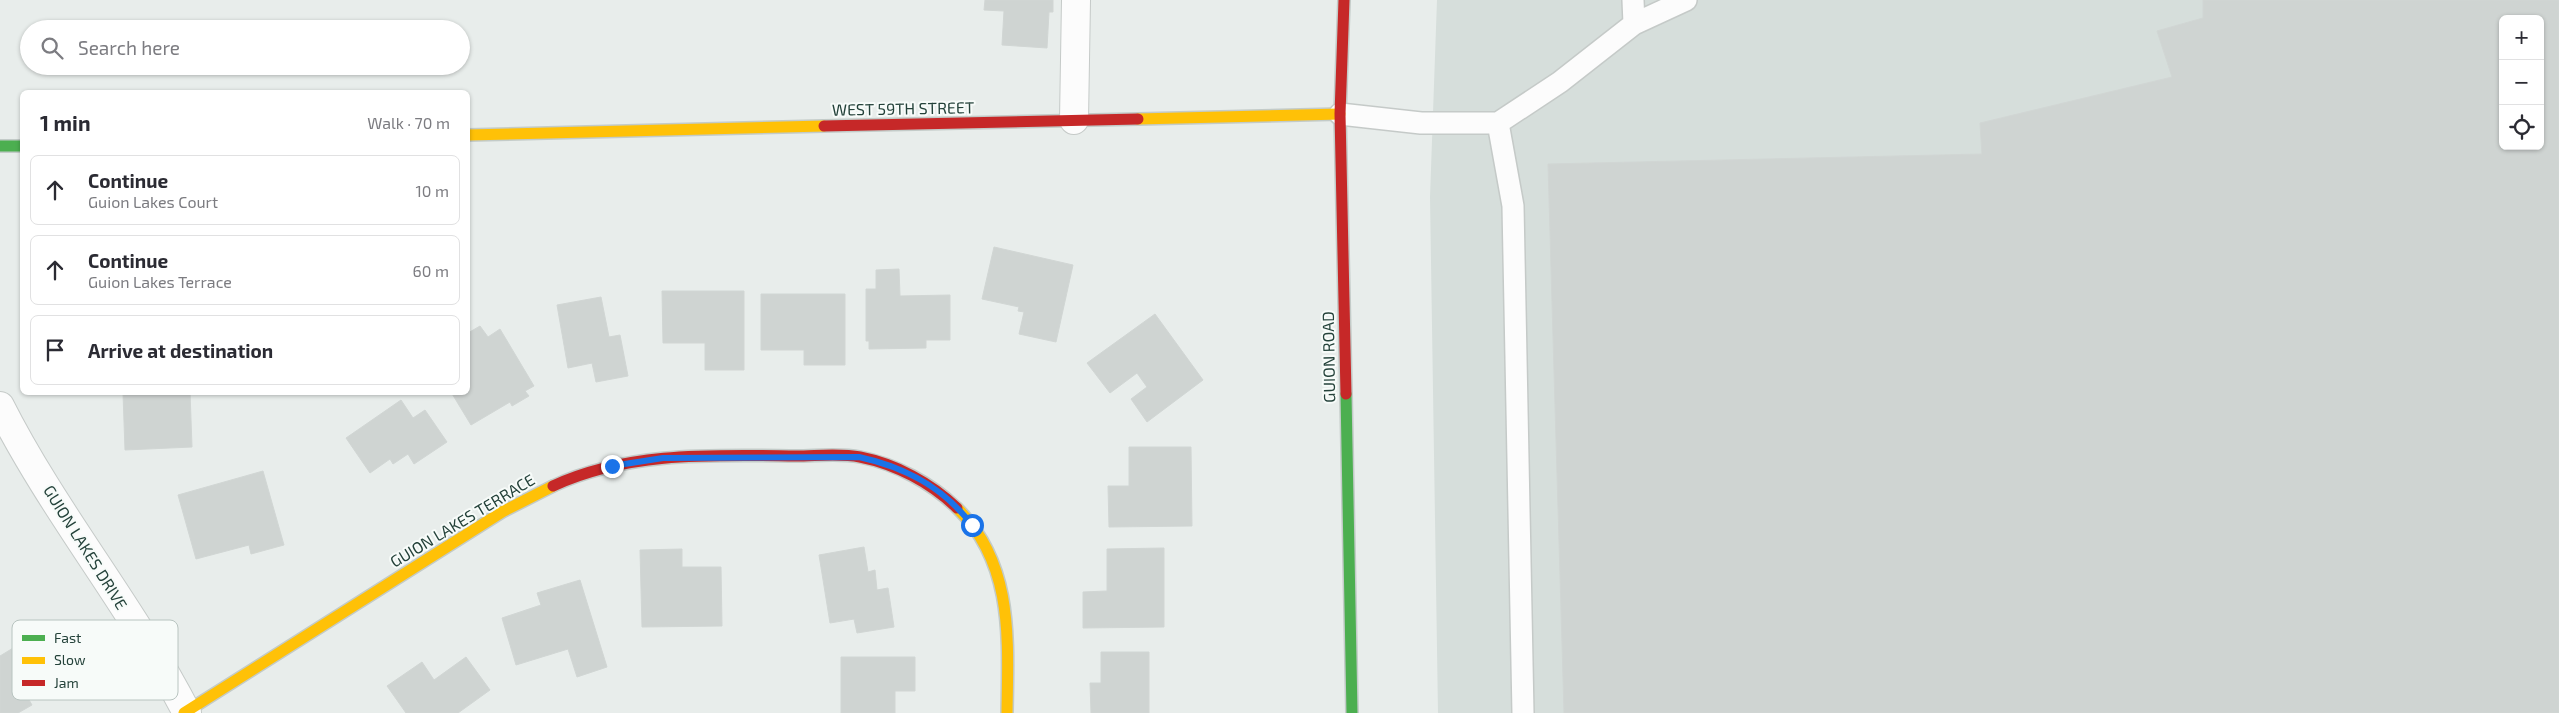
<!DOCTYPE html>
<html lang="en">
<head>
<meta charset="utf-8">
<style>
  :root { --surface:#fff; --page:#f7f7f7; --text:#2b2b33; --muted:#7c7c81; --line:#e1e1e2 }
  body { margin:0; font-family:"Exo 2",sans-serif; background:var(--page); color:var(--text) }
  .controls { position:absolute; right:15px; top:15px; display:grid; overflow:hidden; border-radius:8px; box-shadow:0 1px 4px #0004 }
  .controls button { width:45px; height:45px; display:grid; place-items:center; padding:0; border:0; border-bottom:1px solid var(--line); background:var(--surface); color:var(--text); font:25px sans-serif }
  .stop { position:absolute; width:15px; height:15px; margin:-11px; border:4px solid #1a73e8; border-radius:50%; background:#fff }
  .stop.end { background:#1a73e8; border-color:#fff; box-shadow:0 1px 5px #0008 }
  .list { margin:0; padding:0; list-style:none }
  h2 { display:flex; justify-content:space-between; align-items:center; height:65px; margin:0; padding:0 20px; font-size:21px }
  h2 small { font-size:16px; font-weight:400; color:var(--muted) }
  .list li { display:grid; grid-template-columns:32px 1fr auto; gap:15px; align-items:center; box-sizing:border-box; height:70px; margin:0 10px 10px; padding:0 10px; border:1px solid var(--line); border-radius:8px }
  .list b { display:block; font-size:19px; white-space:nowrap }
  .list p { margin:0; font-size:16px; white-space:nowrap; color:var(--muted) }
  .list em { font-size:16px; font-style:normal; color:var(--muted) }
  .icon { flex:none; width:28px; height:28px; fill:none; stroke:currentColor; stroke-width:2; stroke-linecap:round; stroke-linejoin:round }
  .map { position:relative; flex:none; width:2559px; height:713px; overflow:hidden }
  .search { position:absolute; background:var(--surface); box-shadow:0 1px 4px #0004; left:20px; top:20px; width:450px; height:55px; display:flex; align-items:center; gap:12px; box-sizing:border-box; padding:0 18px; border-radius:28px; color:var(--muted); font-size:19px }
  .panel { position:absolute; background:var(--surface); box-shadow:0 1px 4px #0004; left:20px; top:90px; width:450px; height:305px; border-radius:8px }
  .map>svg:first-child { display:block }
</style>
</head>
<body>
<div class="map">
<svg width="2559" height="713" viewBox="0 0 2559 713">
  <rect width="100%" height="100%" fill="#e8edeb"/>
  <path fill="#d6dedb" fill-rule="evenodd" d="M1437 0H2559V713H1438L1430 197ZM2503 19H2540V146H2503Z"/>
  <path fill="#cfd4d2" stroke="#d1d6d4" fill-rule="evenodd" d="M985 0H1053V12H1049L1047 48 1002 45 1004 11 984 10Z
    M2203 0H2559V713H1564L1548 164 1982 154 1980 123 2172 77 2157 31 2203 18ZM2503 19H2540V146H2503Z
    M994 247 1073 265 1056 342 1019 334 1024 312 1018 311 1019 307 982 299Z
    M899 269 900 296 950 295V340H926V348L869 349V341H866V289H876V270Z
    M662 291H744V370H705V343H663Z
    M761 294H845V365H804V350H761Z
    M601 297 609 337 620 335 628 376 596 382 592 363 568 368 557 305Z
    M1155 314 1203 380 1147 422 1131 399 1147 387 1137 373 1110 393 1087 363Z
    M480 326 488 337 500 329 534 386 525 391 529 396 512 406 510 402 471 425 451 392H468V333Z
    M190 392 192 447 125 450 123 393Z
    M401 400 413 418 425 410 447 442 414 464 408 454 393 464 390 459 370 473 346 438Z
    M1129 447H1191L1192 526 1109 527 1108 486H1129Z
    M263 471 284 545 251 554 249 545 196 559 178 495Z
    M864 547 868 572 875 570 877 590 888 588 894 627 857 633 854 619 830 623 819 555Z
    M1164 548V627L1083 628V592L1107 591V549Z
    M682 549V567H721L722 626 642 627 640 550Z
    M580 580 607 667 577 677 568 649 516 665 502 618 541 605 537 593Z
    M36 634 60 672 25 693 32 705 18 713H0V656Z
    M1101 652H1149V713H1091L1090 683H1101Z
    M466 657 490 690 458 713H406L387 686 422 662 434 680Z
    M841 657H915V691H895V713H841Z"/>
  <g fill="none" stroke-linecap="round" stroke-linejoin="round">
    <g stroke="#c5cac8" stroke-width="24">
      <path id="lane" d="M1633 0 1634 24
        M1340 114 1421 123H1498L1560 82 1634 24 1686 0
        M1498 123 1513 206 1523 713"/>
    </g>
    <g stroke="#c5cac8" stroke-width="30">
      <path id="street" d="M1074 120 1076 0
        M0 406C54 513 132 606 187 713"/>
    </g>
    <g stroke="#c3cbc8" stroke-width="14">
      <path id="fast" d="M0 146H22
        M1346 394 1352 713"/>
    </g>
    <g stroke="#c3cbc8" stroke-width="14">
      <path id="slow" d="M1138 119 1340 114
        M468 135 824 126
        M957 508C1014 564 1008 639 1007 713
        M184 713 502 512 553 486"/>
    </g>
    <g stroke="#c3cbc8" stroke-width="14">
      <path id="jam" d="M1344 0 1340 114 1346 394
        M824 126 1138 119
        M553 486C628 451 715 455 796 456 816 456 840 453 860 457 896 464 931 483 957 508"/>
    </g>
    <use href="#lane" stroke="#fcfcfc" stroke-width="21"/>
    <use href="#street" stroke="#fcfcfc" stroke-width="28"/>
    <use href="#fast" stroke="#4caf50" stroke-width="11"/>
    <use href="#slow" stroke="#ffc107" stroke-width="11"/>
    <use href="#jam" stroke="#c62828" stroke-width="11"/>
  </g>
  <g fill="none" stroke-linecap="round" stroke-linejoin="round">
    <path stroke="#1a73e8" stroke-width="6" d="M612 466 663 458 859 457C905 467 943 487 972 525"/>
  </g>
  <g text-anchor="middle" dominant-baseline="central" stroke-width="4" stroke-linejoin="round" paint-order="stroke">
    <g font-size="16" fill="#24423a" stroke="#f7fbf9">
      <text transform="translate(903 108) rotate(-1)">WEST 59TH STREET</text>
      <text transform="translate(1328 357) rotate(-91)">GUION ROAD</text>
      <text transform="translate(462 520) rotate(-31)">GUION LAKES TERRACE</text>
      <text transform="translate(86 547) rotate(58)">GUION LAKES DRIVE</text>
    </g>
  </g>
  <rect x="12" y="620" width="166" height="80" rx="8" fill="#f7fbf9" stroke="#b8c4c0" stroke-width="1"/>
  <rect x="22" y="635" width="23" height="6" fill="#4caf50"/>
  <rect x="22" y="657" width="23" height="7" fill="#ffc107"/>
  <rect x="22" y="680" width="23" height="6" fill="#c62828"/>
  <g font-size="14" fill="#24423a">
    <text x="54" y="643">Fast</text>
    <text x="54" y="665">Slow</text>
    <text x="54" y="688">Jam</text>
  </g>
</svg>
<div class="controls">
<button>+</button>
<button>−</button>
<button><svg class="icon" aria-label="locate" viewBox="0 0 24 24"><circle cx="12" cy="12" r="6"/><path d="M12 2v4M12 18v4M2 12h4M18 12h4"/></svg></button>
</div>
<div class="stop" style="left:972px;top:525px"></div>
<div class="stop end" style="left:612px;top:466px"></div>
<div class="search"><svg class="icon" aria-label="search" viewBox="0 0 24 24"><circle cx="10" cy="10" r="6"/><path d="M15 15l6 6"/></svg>Search here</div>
<section class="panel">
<h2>1 min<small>Walk · 70 m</small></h2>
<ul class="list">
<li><svg class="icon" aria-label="ahead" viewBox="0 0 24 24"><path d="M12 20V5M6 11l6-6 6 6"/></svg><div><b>Continue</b><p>Guion Lakes Court</p></div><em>10 m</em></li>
<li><svg class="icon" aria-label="ahead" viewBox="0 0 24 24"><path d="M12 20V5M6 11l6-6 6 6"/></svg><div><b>Continue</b><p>Guion Lakes Terrace</p></div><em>60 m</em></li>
<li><svg class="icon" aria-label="arrive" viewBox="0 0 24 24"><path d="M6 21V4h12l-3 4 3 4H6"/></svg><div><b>Arrive at destination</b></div></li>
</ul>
</section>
</div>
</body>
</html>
